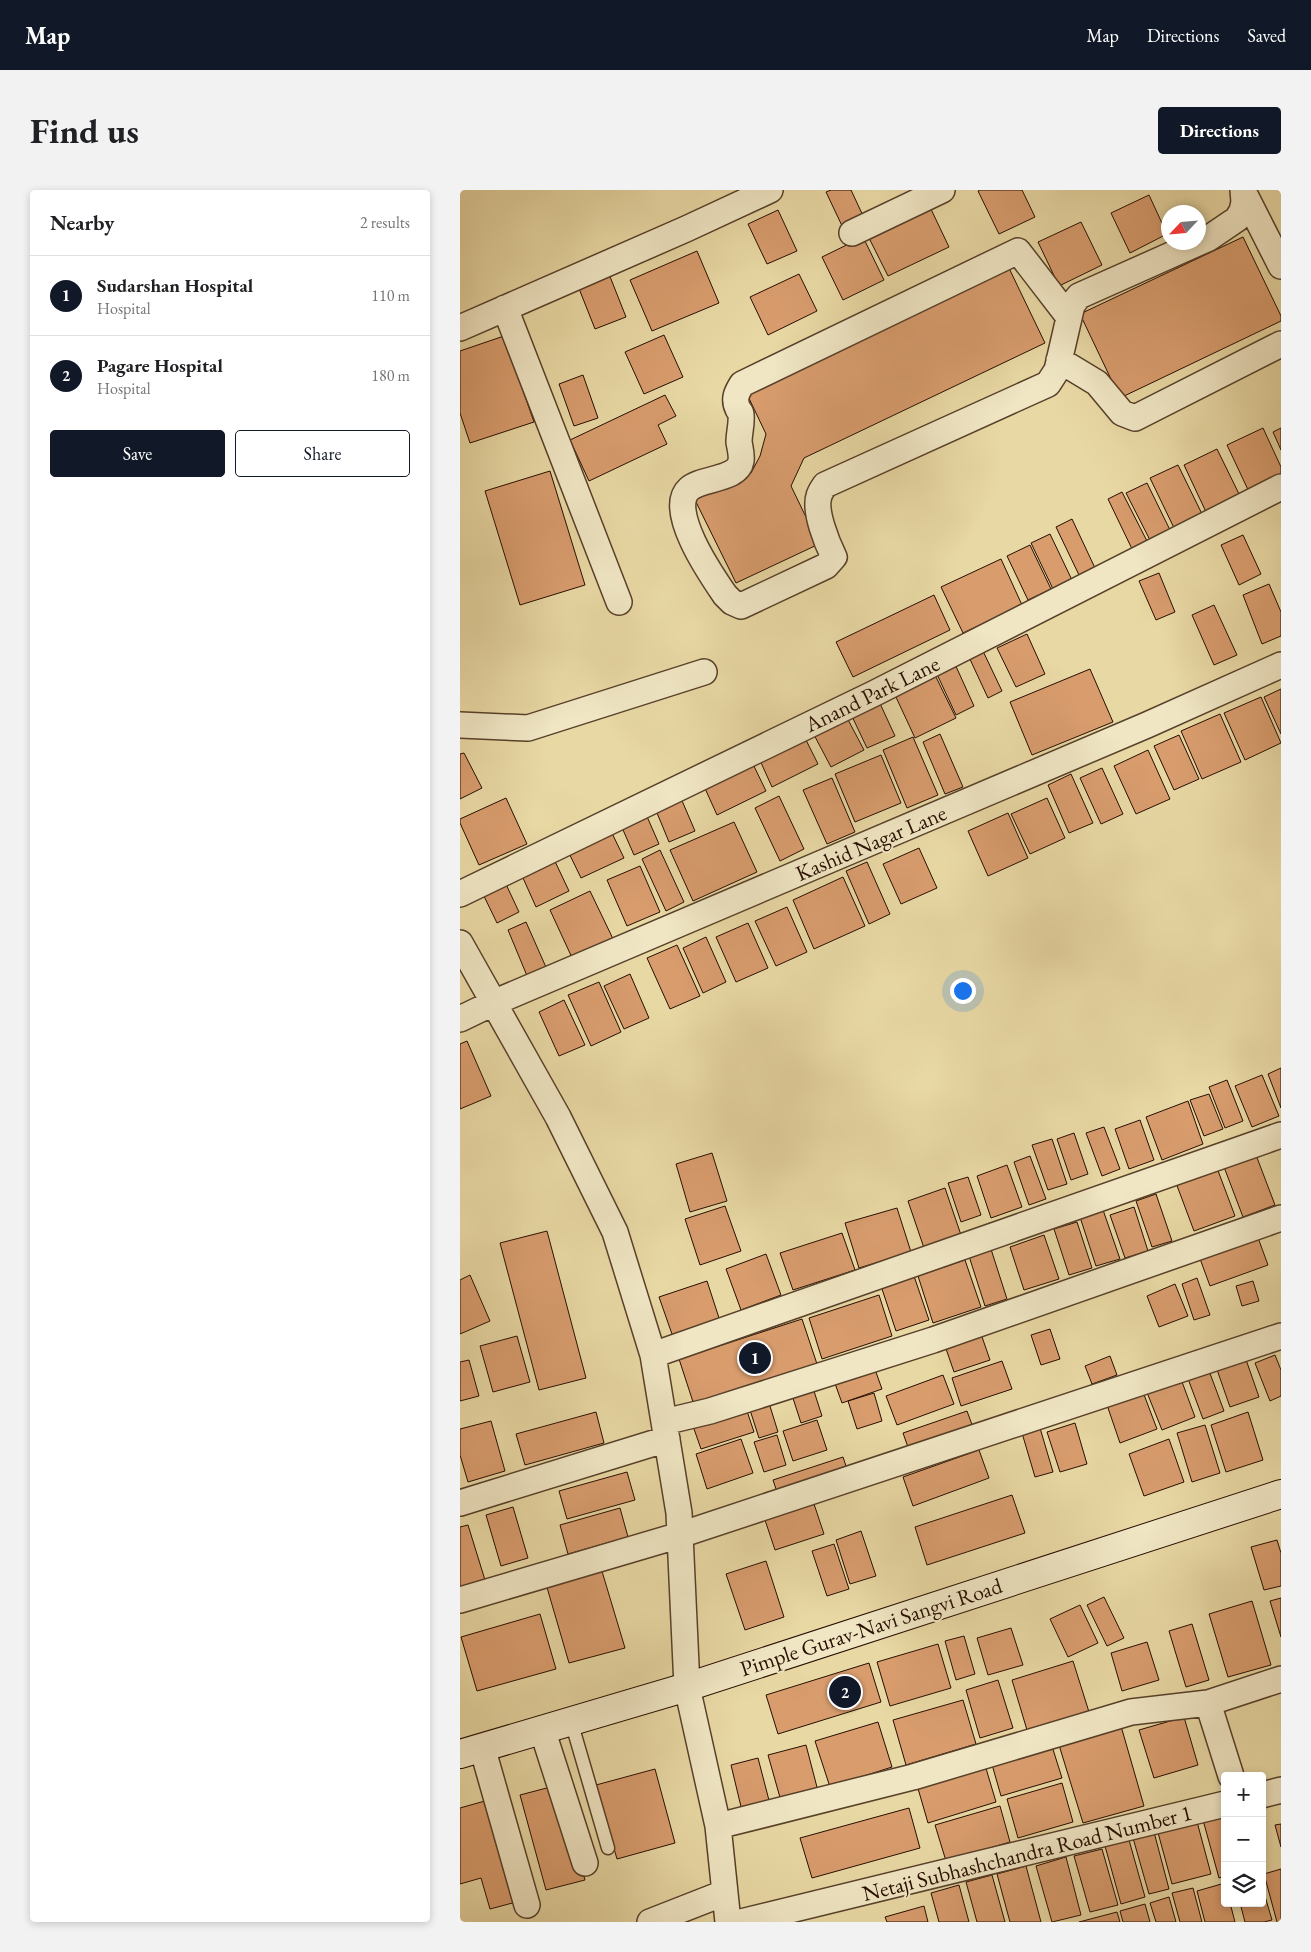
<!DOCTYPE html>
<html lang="en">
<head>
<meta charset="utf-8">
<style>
  :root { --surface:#fff; --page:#f2f2f2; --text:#202124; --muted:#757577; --line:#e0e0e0; --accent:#111827 }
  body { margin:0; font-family:"EB Garamond",serif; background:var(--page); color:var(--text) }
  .controls { position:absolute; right:15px; bottom:15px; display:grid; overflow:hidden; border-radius:5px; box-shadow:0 2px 8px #0003 }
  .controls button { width:45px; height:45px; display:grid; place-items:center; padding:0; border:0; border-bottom:1px solid var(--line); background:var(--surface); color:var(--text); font:25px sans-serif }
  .compass { position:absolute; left:701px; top:15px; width:45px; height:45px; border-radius:50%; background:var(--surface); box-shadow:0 2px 8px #0003; rotate:244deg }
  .you { position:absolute; left:502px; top:800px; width:18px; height:18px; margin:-12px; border:4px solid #fff; border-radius:50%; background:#1a73e8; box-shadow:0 0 0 8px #1a73e833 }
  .badge { display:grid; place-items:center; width:32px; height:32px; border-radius:50%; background:var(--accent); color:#fff; font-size:16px; font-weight:700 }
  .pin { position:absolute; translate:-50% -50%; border:2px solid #fff; box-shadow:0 1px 5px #0006 }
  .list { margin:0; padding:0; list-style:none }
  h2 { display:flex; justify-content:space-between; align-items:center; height:65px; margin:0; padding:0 20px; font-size:21px }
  h2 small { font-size:16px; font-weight:400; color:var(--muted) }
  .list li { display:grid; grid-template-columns:32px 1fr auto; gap:15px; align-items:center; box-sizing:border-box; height:80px; padding:0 20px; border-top:1px solid var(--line) }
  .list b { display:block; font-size:19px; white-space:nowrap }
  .list p { margin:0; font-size:16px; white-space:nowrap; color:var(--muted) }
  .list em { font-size:16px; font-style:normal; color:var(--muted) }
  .actions { display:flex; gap:10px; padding:15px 20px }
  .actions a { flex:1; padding:11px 0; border:1px solid var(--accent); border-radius:5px; text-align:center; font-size:18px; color:var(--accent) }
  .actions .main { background:var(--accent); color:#fff }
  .icon { flex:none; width:28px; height:28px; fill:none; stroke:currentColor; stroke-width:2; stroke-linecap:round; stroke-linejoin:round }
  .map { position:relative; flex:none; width:821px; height:1732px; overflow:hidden; border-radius:5px }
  header { display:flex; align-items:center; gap:30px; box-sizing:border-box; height:70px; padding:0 25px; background:var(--accent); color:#fff }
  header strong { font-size:24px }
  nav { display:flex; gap:28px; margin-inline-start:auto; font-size:18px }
  .intro { display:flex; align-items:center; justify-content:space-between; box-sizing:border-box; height:120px; padding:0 30px }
  h1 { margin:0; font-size:35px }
  .button { padding:12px 22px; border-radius:5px; background:var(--accent); color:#fff; font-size:18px; font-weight:700 }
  main { display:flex; gap:30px; padding:0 30px }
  aside { flex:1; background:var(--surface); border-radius:5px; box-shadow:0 2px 8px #0003 }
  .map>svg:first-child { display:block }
</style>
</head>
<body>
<header>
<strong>Map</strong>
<nav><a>Map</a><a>Directions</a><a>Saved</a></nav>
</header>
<div class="intro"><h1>Find us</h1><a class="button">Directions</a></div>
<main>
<aside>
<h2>Nearby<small>2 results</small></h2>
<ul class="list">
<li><span class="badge">1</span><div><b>Sudarshan Hospital</b><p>Hospital</p></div><em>110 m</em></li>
<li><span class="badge">2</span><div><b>Pagare Hospital</b><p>Hospital</p></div><em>180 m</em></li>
</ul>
<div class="actions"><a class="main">Save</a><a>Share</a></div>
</aside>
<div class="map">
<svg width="821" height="1732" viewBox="0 0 821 1732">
  <rect width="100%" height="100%" fill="#e8d8a4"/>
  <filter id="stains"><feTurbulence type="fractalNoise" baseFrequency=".004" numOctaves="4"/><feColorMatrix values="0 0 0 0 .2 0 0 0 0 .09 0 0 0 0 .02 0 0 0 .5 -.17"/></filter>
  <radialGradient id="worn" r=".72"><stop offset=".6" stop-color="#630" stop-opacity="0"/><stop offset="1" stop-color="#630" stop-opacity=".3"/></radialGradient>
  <path fill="#d89c6d" stroke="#270e01" d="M371 0H391L405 30 384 40 366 2Z
    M520 0H562L575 27 539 44 518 1Z
    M689 5 707 44 670 63 651 23Z
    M469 15 489 57 428 86 407 44Z
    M318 20 337 61 307 74 288 34Z
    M621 32 642 75 599 96 578 52Z
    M403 47 424 90 383 110 362 67Z
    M783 47 821 126V131L660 208 620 124Z
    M237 61 259 113 192 141 170 90Z
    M547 74 585 153 344 268 331 296 359 354 276 393 235 310 291 283 300 266 306 244 285 200Z
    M147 79 166 127 135 139 116 91Z
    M339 84 357 121 308 145 290 107Z
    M204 145 223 187 184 204 165 162Z
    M44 146 74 232 10 253 0 223V161Z
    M123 185 138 228 114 236 99 194Z
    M205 205 216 226 198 235 207 254 129 291 110 250Z
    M803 238 821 277V289L790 304 767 255Z
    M821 238V260L813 242Z
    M757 259 781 308 747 324 724 275Z
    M718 275 743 326 715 340 690 288Z
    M90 281 125 395 60 415 25 301Z
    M687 293 711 342 691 352 666 303Z
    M662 302 688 353 673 361 648 309Z
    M612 329 635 378 619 385 596 337Z
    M590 344 612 390 593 399 571 353Z
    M783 345 801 384 779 395 761 355Z
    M570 355 591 399 568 410 547 366Z
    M541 369 562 415 503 443 481 397Z
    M699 383 715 422 696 430 679 391Z
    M809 394 821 422V446L802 454 783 405Z
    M474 405 490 440 393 487 376 452Z
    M754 415 777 465 754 475 732 425Z
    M567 444 585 484 556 497 537 458Z
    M522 459 542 501 528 508 508 465Z
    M494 472 514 516 496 525 475 480Z
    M630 479 653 532 572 565 550 512Z
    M475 485 496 528 455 548 435 505Z
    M821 499V544L804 507Z
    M417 507 435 546 407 558 389 520Z
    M801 507 821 553 785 570 764 523Z
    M385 524 404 560 371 577 352 541Z
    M760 524 781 572 742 589 721 541Z
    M343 544 358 574 312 597 298 566Z
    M480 544 503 597 485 604 463 552Z
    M719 545 739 589 714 600 694 556Z
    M453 547 478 605 447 618 423 560Z
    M688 560 710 609 676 624 654 576Z
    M4 563 22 598 0 609V564Z
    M421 565 441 613 395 632 375 584Z
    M291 570 306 601 257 625 243 594Z
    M642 578 663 624 641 634 620 588Z
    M611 584 633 633 609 643 588 595Z
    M372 588 395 642 367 654 343 600Z
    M220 606 235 641 209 652 195 618Z
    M319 606 344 659 320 671 295 618Z
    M46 608 67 654 19 675 0 633V629Z
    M587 608 605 648 570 664 551 624Z
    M185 622 199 654 174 665 160 633Z
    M548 623 568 668 528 686 508 641Z
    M274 632 297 682 233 711 210 660Z
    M149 637 164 668 121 688 106 657Z
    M459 658 477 698 441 714 423 674Z
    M200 660 224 712 206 721 182 669Z
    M92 665 109 701 76 717 59 679Z
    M407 672 430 724 409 734 386 681Z
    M180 676 200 722 167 736 147 690Z
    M383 687 405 736 354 759 333 710Z
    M44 690 59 722 37 733 21 700Z
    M130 701 155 753 114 772 90 720Z
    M327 717 347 762 316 776 295 731Z
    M66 732 89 784 70 793 48 740Z
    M288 733 308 778 276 792 256 747Z
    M246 747 266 792 243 803 223 758Z
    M217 755 240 806 210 819 187 768Z
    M170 784 189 828 164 839 144 796Z
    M139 792 161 842 131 856 108 805Z
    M104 810 125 855 99 866 79 822Z
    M7 851 31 906 0 919V854Z
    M821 878V918L808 884Z
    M802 885 819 926 792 937 775 896Z
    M767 890 783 931 765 938 749 897Z
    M749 904 763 939 744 946 730 910Z
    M728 911 743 954 702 970 686 927Z
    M680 930 694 970 669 979 655 939Z
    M644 937 660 979 642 986 626 943Z
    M614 943 628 984 611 990 597 949Z
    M592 949 607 994 588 1000 572 955Z
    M252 963 267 1011 230 1022 216 974Z
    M796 965 815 1015 783 1027 764 977Z
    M570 966 586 1009 569 1015 554 972Z
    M547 975 562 1017 531 1028 517 986Z
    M757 978 775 1026 734 1041 716 993Z
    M508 987 521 1025 501 1032 488 993Z
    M485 998 501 1045 464 1058 448 1011Z
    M696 1004 712 1051 692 1057 676 1011Z
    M265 1016 281 1061 240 1075 225 1029Z
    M642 1017 660 1069 636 1076 619 1024Z
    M674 1017 688 1061 665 1068 650 1025Z
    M437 1018 451 1062 399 1078 385 1033Z
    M617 1032 632 1078 609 1085 594 1039Z
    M87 1041 126 1188 79 1200 40 1053Z
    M382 1043 395 1080 333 1100 320 1063Z
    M584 1045 599 1089 564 1100 550 1057Z
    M797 1045 808 1075 750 1096 739 1066Z
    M530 1056 547 1109 525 1116 508 1063Z
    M306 1064 321 1105 281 1120 266 1079Z
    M505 1070 521 1117 473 1133 458 1086Z
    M10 1085 30 1131 0 1144V1090Z
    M454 1086 469 1130 436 1141 421 1096Z
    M737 1088 750 1125 734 1130 722 1094Z
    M247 1091 260 1131 213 1147 199 1107Z
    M793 1091 799 1111 782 1116 776 1096Z
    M715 1094 728 1126 699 1137 687 1106Z
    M419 1105 432 1146 362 1169 349 1128Z
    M342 1129 357 1174 234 1215 219 1169Z
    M590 1139 600 1169 581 1175 571 1145Z
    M520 1141 530 1170 494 1182 484 1153Z
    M57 1146 70 1192 33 1202 20 1156Z
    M783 1161 799 1207 770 1217 754 1171Z
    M815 1165 821 1180V1206L810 1211 795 1173Z
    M650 1166 657 1185 632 1194 625 1176Z
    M9 1170 19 1206 0 1211V1172Z
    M542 1171 552 1199 501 1216 492 1188Z
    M413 1174 422 1199 382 1213 373 1188Z
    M748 1178 764 1221 743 1229 727 1186Z
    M718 1181 735 1227 702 1240 684 1195Z
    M483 1185 494 1214 437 1235 426 1206Z
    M352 1195 362 1226 341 1233 331 1202Z
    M683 1202 697 1239 660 1253 647 1215Z
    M414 1203 422 1231 397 1239 388 1211Z
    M309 1213 318 1242 299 1248 290 1220Z
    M286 1218 294 1242 241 1259 233 1236Z
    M507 1221 514 1240 450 1263 443 1243Z
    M136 1222 144 1253 65 1275 56 1244Z
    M788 1222 803 1270 766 1282 751 1235Z
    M357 1230 367 1260 333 1271 323 1241Z
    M31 1231 45 1281 8 1292 0 1265V1239Z
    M615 1233 627 1274 600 1282 587 1242Z
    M745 1235 760 1283 732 1292 717 1243Z
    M580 1238 593 1282 575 1287 562 1243Z
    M317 1245 326 1275 304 1282 294 1252Z
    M281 1249 293 1283 247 1299 236 1264Z
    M709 1249 724 1292 684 1306 669 1264Z
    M519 1260 529 1288 453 1316 443 1287Z
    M383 1267 389 1285 319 1308 313 1290Z
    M167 1282 175 1310 107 1329 99 1301Z
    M351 1305 364 1344 315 1360 302 1321Z
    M552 1305 565 1343 467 1375 455 1337Z
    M53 1317 68 1368 41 1376 26 1325Z
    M160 1318 168 1347 108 1364 100 1335Z
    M8 1335 25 1390 0 1397V1337Z
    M401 1341 416 1386 390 1394 376 1350Z
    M817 1350 821 1363V1396L804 1400 791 1357Z
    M374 1354 389 1399 367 1406 352 1361Z
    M306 1371 324 1427 285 1440 266 1384Z
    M141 1378 165 1458 109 1473 86 1394Z
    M644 1407 664 1448 647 1456 627 1415Z
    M821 1408V1447L810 1411Z
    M792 1411 811 1475 768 1487 749 1424Z
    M620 1415 638 1453 608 1467 590 1429Z
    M80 1424 96 1479 17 1501 1 1447Z
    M732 1434 749 1490 726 1497 709 1441Z
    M551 1438 563 1475 528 1485 517 1448Z
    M504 1446 515 1484 496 1490 485 1451Z
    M687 1452 699 1490 662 1501 651 1463Z
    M478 1454 491 1498 430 1516 417 1472Z
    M613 1471 629 1522 567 1540 552 1490Z
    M409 1473 421 1512 318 1544 306 1505Z
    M538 1490 553 1538 520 1548 506 1500Z
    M503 1510 516 1554 446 1575 433 1530Z
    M724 1527 738 1575 694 1588 679 1540Z
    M418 1532 432 1577 370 1597 355 1551Z
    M661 1536 684 1616 623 1633 599 1555Z
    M591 1553 602 1588 541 1606 531 1571Z
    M346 1555 358 1601 321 1611 308 1565Z
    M298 1568 311 1618 283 1625 271 1575Z
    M525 1575 536 1612 468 1633 457 1595Z
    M195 1579 215 1653 157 1669 136 1595Z
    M602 1593 613 1632 558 1648 547 1609Z
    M98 1595 125 1690 86 1700 60 1605Z
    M32 1609 60 1711 30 1719 21 1688 0 1694V1618Z
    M540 1616 550 1652 486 1671 475 1635Z
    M449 1618 460 1658 352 1688 340 1648Z
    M765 1625V1686L759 1688 743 1630Z
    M736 1628 751 1684 712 1694 697 1639Z
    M821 1634V1657L815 1635Z
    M694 1642 709 1699 689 1704 673 1648Z
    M669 1650 685 1707 661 1714 645 1656Z
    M642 1659 658 1715 630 1722 614 1666Z
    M606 1667 621 1725 592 1732 576 1676Z
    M566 1676 581 1732H550L537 1684Z
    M821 1679V1732H817L804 1684Z
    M532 1685 545 1732H517L506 1692Z
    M765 1693V1713H770L775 1732H745L737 1701Z
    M499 1695 509 1732H479L471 1703Z
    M802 1696 812 1730 804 1732H785L780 1713H802Z
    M733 1698 742 1732H720L712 1703Z
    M709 1707 716 1732H696L690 1713Z
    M685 1714 690 1732H663L660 1721Z
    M464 1716 468 1732H427L425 1727Z
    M657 1722 660 1732H619Z"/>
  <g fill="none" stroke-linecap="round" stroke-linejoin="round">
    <g stroke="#57402a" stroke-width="15">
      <path id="lane" d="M111 1531 148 1658"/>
    </g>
    <g stroke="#57402a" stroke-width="28">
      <path id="street" d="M784 3 821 76
        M392 43 482 0
        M45 118 159 412
        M608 126 558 61 282 194C277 202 273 209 278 219 280 222 281 222 281 225 282 234 279 243 279 252 280 258 282 265 281 271 278 290 241 288 229 299 206 320 252 386 265 405L272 412 281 416 366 376 374 367C367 353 354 321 359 306 360 302 363 298 365 295L588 194 597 180 612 115 619 106 749 48 777 29 782 21 784 12 783 0
        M0 138 226 39 310 0
        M599 170 637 193 662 223 675 228 821 154
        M0 535 68 538 244 482
        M0 704 413 504 821 297
        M0 753 98 927 155 1042 193 1165 219 1323 227 1497 258 1636 268 1732
        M0 829 33 813 687 535 821 475
        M193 1165 821 945
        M204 1232 250 1221 473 1150 821 1028
        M0 1313 207 1249
        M0 1410 220 1345 821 1146
        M748 1513 771 1586
        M82 1539 125 1673
        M22 1557 67 1715
        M802 1605 821 1600
        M258 1636 453 1587 671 1522 748 1513 821 1489
        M190 1732 264 1703
        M281 1732 765 1614"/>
    </g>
    <g stroke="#270e01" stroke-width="30">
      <path id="secondary" d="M0 1564 227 1497 821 1304"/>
    </g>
    <use href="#lane" stroke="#f0e6c4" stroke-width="12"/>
    <use href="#street" stroke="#f0e6c4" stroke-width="25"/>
    <use href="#secondary" stroke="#f0e6c4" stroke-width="28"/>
  </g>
  <g text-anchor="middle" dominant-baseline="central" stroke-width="4" stroke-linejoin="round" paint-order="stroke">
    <g font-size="22" fill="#270e01" stroke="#f0e6c4">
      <text transform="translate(412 504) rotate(-26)">Anand Park Lane</text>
      <text transform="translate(411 653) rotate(-23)">Kashid Nagar Lane</text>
      <text transform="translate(411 1437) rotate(-18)">Pimple Gurav-Navi Sangvi Road</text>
      <text transform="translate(567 1663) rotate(-14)">Netaji Subhashchandra Road Number 1</text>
    </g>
  </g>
  <rect width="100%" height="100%" filter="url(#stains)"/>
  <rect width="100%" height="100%" fill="url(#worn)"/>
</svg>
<div class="controls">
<button>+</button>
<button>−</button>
<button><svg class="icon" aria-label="layers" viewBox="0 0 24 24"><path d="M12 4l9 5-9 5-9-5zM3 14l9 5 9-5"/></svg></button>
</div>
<svg class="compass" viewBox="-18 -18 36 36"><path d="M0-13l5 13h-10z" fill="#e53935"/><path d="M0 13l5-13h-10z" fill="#757577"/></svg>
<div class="you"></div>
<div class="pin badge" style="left:295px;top:1168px">1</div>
<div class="pin badge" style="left:385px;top:1502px">2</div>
</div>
</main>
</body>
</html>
